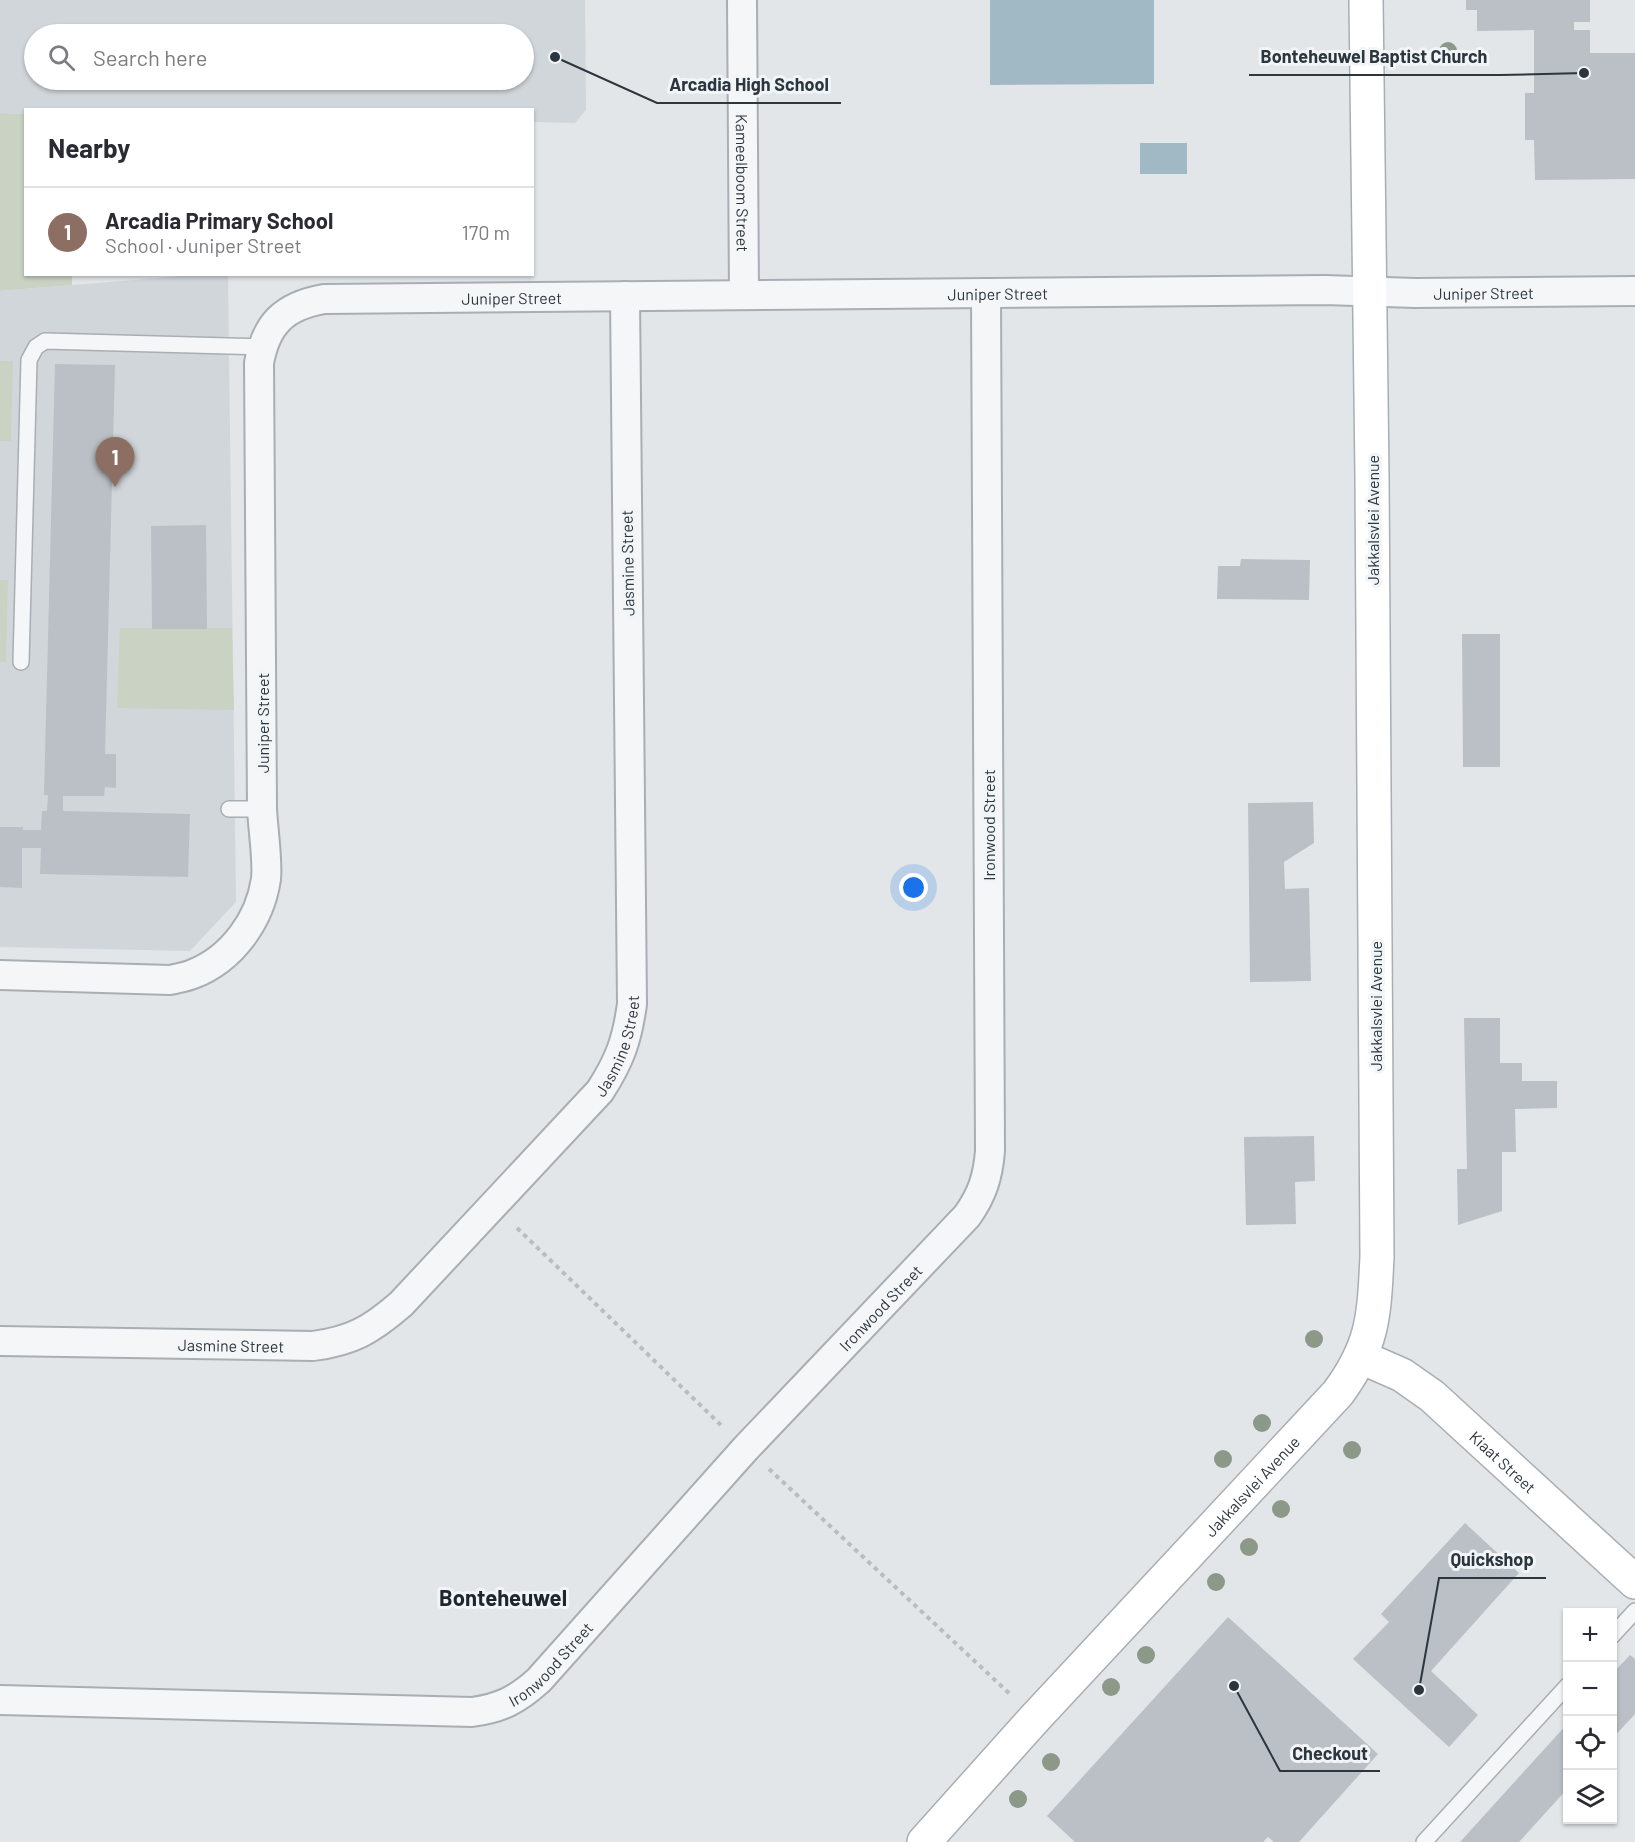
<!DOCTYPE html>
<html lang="en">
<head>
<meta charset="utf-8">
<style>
  :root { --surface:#fff; --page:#f7f7f7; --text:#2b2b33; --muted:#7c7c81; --line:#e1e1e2; --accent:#111827 }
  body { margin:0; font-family:Barlow,sans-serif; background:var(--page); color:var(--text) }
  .controls { position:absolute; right:18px; bottom:18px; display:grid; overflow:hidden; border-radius:0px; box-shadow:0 2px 4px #0004 }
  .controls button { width:54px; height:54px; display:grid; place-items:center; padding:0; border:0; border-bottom:2px solid var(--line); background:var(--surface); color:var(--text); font:30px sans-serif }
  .you { position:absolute; left:914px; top:888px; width:21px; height:21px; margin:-15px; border:4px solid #fff; border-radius:50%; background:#1a73e8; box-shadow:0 0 0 9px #1a73e833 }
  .badge { display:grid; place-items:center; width:39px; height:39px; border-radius:50%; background:var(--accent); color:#fff; font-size:20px; font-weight:700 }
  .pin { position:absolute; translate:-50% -50px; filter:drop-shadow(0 2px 3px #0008) }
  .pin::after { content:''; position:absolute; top:32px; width:21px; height:18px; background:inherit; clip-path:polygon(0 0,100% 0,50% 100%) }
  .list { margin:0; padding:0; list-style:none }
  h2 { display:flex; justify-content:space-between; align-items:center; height:78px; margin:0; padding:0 24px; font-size:26px }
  h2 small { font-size:20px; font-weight:400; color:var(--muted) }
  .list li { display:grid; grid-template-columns:39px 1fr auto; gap:18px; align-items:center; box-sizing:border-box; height:90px; padding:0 24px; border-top:2px solid var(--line) }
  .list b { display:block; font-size:22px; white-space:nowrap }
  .list p { margin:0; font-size:20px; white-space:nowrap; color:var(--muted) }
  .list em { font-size:20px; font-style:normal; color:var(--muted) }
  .icon { flex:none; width:33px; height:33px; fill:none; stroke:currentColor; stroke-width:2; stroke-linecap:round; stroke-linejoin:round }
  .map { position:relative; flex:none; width:1635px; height:1842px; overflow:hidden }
  .search { position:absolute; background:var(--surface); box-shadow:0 2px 4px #0004; left:24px; top:24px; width:510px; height:66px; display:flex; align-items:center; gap:15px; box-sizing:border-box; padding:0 21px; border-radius:33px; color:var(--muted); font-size:22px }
  .panel { position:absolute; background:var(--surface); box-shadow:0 2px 4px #0004; left:24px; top:108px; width:510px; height:168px; border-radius:0px }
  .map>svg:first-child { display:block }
</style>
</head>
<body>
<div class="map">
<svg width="1635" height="1842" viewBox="0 0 1635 1842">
  <rect width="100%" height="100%" fill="#e2e6e9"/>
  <path fill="#d1d6db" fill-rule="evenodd" d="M0 0H585L586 110 575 123 533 122 532 110H26L25 114 0 113ZM34 34H524V80H34Z
    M195 275H228L236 902 190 951 0 947V291Z"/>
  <path fill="#cad2c4" d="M0 113 25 114 26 274 72 275V285L0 291Z
    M0 361H13L11 441H0Z
    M0 580H8L6 662H0Z
    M120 628H232L234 710 117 708Z"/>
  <path fill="#a1b9c5" d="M990 0H1154V84L990 85Z
    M1140 143H1187V174H1140Z"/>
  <path fill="#bac0c5" d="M1466 0H1590V22H1574V30H1590V53H1635V179L1535 180 1534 140H1525V93H1534V30L1477 31V10H1466Z
    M55 364 115 365 105 754H116V788L105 787 104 796H63V811L190 814 188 877 40 874 41 848H22V888L0 887V827H23V830H41L42 811H47L48 795H44Z
    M206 525 207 629H152L151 526Z
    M1241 559 1310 560 1309 600 1217 599 1218 566H1240Z
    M1462 634H1500V767H1463Z
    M1313 802 1314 843 1284 862 1285 889 1309 888 1311 981 1250 982 1248 803Z
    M1464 1018H1500V1063H1522V1081H1557V1108L1515 1109 1516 1152H1502V1211L1458 1225 1457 1169H1467Z
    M1314 1136 1315 1181 1295 1182 1296 1224 1246 1225 1244 1137Z
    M1465 1523 1519 1573 1431 1671 1478 1715 1449 1747 1353 1659 1389 1622 1381 1614Z
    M1228 1617 1378 1754 1299 1842H1274L1268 1837 1263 1842H1075L1047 1816Z
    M1630 1655 1635 1659V1714L1612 1739V1674Z
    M1568 1723V1788L1519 1842H1460Z"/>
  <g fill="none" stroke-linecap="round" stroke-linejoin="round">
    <g stroke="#a8aeb3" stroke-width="18">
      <path id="lane" d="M21 662 29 360 36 347 45 341 262 347
        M229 809H262
        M1612 1636 1635 1611
        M1424 1842 1568 1685"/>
    </g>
    <g stroke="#a8aeb3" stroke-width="32">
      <g id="street">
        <path id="s1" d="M742 0 744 295"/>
        <path id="s2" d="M0 975 170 980C178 978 186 977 193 974 232 959 260 920 266 879 268 861 263 829 262 809L259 363C266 324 284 306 324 299L1325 290 1415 293 1635 291"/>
        <path id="s3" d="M0 1341 313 1346C352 1341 371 1330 401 1304L600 1091C620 1060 627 1040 632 1004L625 296"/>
        <path id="s4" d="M0 1700 472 1712C501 1708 517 1700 539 1680L746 1448 967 1216C982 1195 988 1177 990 1151L986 293"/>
      </g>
    </g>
    <g stroke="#a8aeb3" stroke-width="36">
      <g id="secondary">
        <path id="s5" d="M1361 1357 1402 1375 1432 1396 1635 1582"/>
        <path id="s6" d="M924 1842 1036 1717 1338 1393C1374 1344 1374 1315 1377 1257L1372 476 1366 0"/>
      </g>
    </g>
    <path stroke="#b9bcc0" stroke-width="4" stroke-dasharray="4.5 4.5" stroke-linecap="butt" d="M517 1228 723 1427
      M769 1469 1011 1695"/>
    <use href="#lane" stroke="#f5f6f8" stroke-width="15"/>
    <use href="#street" stroke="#f5f6f8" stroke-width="28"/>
    <use href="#secondary" stroke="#fff" stroke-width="33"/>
  </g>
  <g fill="#8c9989">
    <circle cx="1448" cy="51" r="9"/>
    <circle cx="1314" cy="1339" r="9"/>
    <circle cx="1262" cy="1423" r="9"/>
    <circle cx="1352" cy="1450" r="9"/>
    <circle cx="1223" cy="1459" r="9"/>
    <circle cx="1281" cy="1509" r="9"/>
    <circle cx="1249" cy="1547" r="9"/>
    <circle cx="1216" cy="1582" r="9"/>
    <circle cx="1146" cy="1655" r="9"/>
    <circle cx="1111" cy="1687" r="9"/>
    <circle cx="1051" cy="1762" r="9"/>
    <circle cx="1018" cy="1799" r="9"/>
  </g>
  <g text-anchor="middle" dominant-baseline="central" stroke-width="6" stroke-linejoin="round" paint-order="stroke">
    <g font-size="16" fill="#2c363f" stroke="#f2f5f7">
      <text stroke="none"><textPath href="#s1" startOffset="183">Kameelboom Street</textPath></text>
      <text stroke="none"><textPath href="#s2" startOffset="2094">Juniper Street</textPath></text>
      <text stroke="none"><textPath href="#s2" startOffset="1608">Juniper Street</textPath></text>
      <text stroke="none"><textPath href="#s2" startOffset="1122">Juniper Street</textPath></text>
      <text transform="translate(1372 520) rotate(-90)">Jakkalsvlei Avenue</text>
      <text transform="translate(627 563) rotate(-91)">Jasmine Street</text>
      <text transform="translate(262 723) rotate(-90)">Juniper Street</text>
      <text transform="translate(988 825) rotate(-90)">Ironwood Street</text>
      <text transform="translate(1375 1006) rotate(-90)">Jakkalsvlei Avenue</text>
      <text stroke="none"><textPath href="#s3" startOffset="753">Jasmine Street</textPath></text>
      <text stroke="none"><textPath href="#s4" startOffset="1053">Ironwood Street</textPath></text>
      <text stroke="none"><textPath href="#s3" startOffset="231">Jasmine Street</textPath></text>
      <text stroke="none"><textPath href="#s5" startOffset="178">Kiaat Street</textPath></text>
      <text stroke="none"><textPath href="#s6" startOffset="484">Jakkalsvlei Avenue</textPath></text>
      <text stroke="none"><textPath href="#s4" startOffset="567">Ironwood Street</textPath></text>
    </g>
    <g font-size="22" font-weight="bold" fill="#1e2730" stroke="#f2f5f7">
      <text x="503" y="1597">Bonteheuwel</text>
    </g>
  </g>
  <path fill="none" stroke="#2c363f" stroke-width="2" d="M1584 73L1500 75H1249M555 57L657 103H841M1419 1690L1439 1578H1546M1234 1686L1280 1771H1380"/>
  <g fill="#2c363f" stroke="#f2f5f7" stroke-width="2">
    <circle cx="1584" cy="73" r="6"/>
    <circle cx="555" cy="57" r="6"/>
    <circle cx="1419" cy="1690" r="6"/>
    <circle cx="1234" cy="1686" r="6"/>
  </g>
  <g font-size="18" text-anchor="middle" font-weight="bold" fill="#2c363f" stroke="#f2f5f7" stroke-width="6" stroke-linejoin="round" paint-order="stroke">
    <text x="1374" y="63">Bonteheuwel Baptist Church</text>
    <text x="749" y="91">Arcadia High School</text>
    <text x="1492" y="1566">Quickshop</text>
    <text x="1330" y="1760">Checkout</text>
  </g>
</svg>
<div class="controls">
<button>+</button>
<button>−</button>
<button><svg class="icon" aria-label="locate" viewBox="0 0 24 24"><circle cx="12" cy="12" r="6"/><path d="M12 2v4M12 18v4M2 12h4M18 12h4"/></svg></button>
<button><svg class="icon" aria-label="layers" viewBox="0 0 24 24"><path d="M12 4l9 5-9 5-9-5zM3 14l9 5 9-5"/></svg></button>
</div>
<div class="you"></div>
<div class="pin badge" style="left:115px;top:487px;background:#8d6e63">1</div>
<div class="search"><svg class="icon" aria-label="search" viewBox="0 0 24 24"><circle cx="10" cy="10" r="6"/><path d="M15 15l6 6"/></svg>Search here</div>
<section class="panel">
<h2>Nearby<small></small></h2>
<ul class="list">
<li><span class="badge" style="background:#8d6e63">1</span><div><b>Arcadia Primary School</b><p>School · Juniper Street</p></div><em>170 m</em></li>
</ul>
</section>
</div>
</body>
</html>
